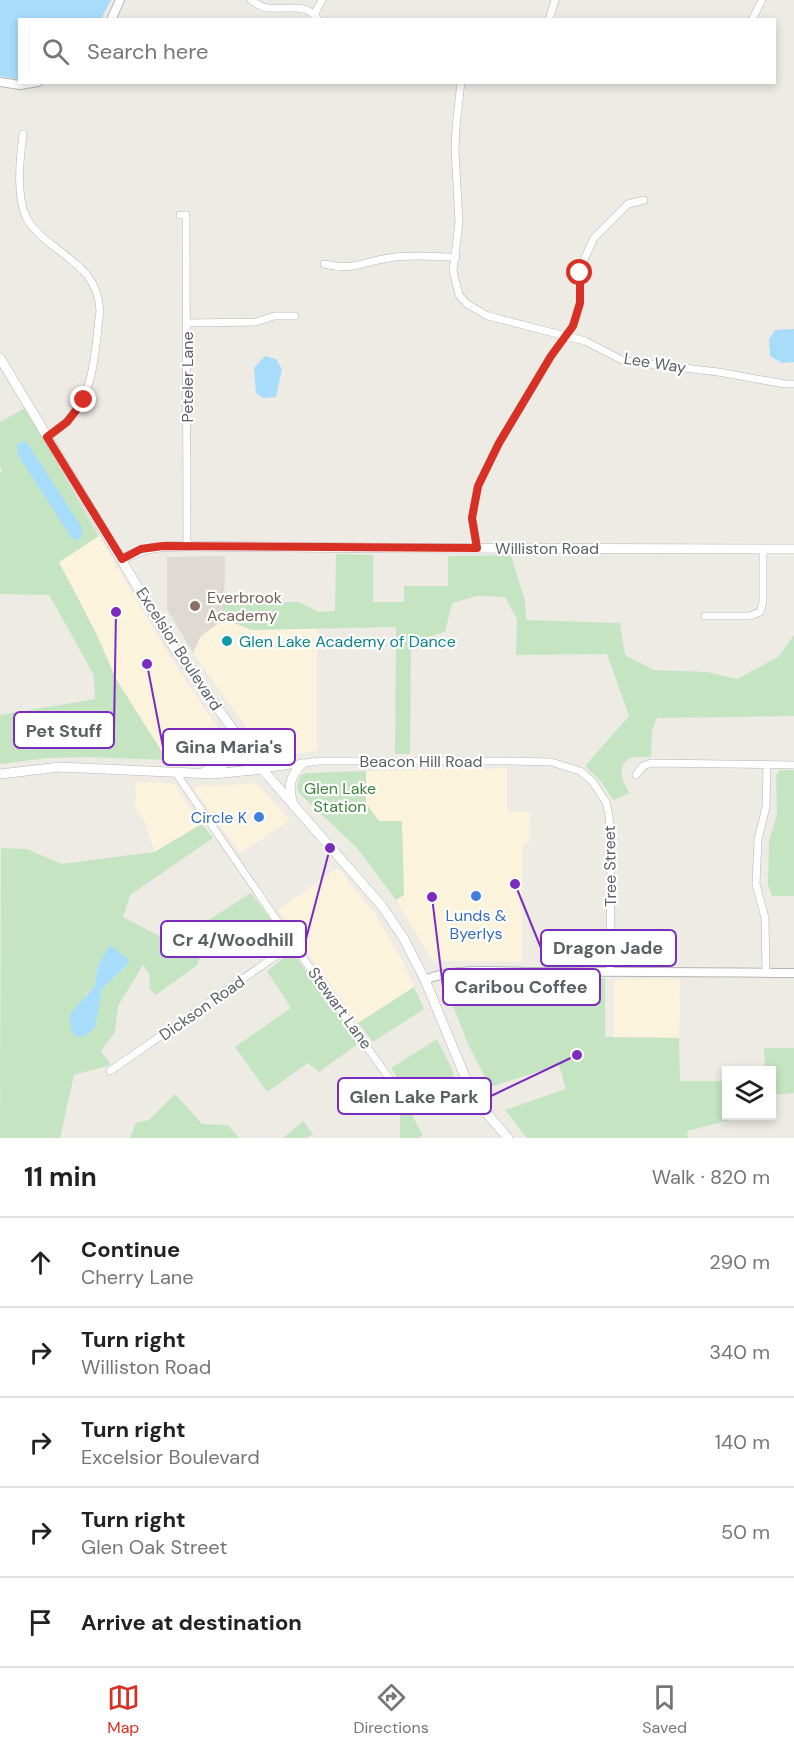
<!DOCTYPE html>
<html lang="en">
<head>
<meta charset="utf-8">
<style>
  :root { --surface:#fff; --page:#f2f2f2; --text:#222; --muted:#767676; --line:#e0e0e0; --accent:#d93025 }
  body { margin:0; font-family:"DM Sans",sans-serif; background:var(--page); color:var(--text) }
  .controls { position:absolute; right:18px; bottom:18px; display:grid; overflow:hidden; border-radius:0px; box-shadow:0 3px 9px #0003 }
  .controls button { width:54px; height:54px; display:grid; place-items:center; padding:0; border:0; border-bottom:2px solid var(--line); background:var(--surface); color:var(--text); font:30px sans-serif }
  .stop { position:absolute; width:18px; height:18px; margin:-14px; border:4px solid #d93025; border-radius:50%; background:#fff }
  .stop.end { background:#d93025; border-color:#fff; box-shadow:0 2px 6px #0008 }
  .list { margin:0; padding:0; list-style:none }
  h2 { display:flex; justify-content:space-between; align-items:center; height:78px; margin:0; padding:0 24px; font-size:26px }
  h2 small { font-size:20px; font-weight:400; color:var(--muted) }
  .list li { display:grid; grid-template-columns:39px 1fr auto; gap:18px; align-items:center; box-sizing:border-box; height:90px; padding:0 24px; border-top:2px solid var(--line) }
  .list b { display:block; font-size:22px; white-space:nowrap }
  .list p { margin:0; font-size:20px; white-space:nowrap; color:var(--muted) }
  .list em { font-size:20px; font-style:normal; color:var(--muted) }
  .icon { flex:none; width:33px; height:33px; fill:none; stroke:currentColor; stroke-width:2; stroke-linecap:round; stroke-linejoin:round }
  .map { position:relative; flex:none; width:794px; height:1138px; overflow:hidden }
  .search { position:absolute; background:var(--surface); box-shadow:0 3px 9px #0003; left:18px; right:18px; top:18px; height:66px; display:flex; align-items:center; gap:15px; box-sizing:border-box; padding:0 21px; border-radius:0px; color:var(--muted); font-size:22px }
  .sheet { height:528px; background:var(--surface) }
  nav { display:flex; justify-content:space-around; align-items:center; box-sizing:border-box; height:84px; border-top:2px solid var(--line); background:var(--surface); font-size:16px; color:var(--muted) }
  nav a { display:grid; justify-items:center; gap:3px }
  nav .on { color:var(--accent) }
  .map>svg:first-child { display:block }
</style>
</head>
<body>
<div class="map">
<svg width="794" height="1138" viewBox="0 0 794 1138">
  <rect width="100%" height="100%" fill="#eeebe5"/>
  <path fill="#fcf3dc" d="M99 536 169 655 228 743V751L221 760H167L116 679 96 633 59 562Z
    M224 619 252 630 317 628V751L276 756 267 753 261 748 205 670 193 653 201 636Z
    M507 768V812H530L529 842 522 846V962L433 961 396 900 404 895 379 821 366 803V771Z
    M136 782 173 783 202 824 155 852 145 823 135 806Z
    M254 783 258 785 290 820 240 853 195 791V788L200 785 215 786Z
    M338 868 375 914 402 960 414 987 358 1023 278 910Z
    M618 979H680L679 1038 614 1037V982Z"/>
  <path fill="#dedad3" d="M225 556 224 619 201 636 193 653 167 609V557Z"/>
  <path fill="#c4e4c2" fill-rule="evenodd" d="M25 408 99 536 59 562 96 633 116 679 167 760 86 757 48 758 0 764V715L95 699 94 675 49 595 0 594V473L2 471 0 466V422Z
    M336 554 373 555V602H404V586H448V556L511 555 525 601 526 620 620 623 625 655 654 670 707 672 737 679 778 657 794 635V716L657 718 652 731 651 757C645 757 636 756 631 758 615 765 622 783 630 793L613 800 602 783 585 766 629 716 607 654 516 655 517 619 505 597 477 596 452 603 445 632 411 642 410 754H395L396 627 252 630 224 619V602H300L318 612 335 611Z
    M780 770H794V896H772L768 885 769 841 777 814 776 775Z
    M366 771V803L379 821H402L404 895 396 900 357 848 299 793 297 787 300 776 305 773Z
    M202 824 213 838 130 895 123 917 167 940 196 928 251 893 285 939V943L273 950 253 924 231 929 204 947 197 965 156 995 149 988 150 975 143 965 118 1006 115 1032 101 1051 111 1065 74 1075 60 1138H0L1 848 27 849 62 864 154 852ZM111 945 128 964 102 989 98 1001 85 995 94 987 99 963Z
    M290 953 295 956 359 1043 319 1072 308 1063 267 1092 235 1047 291 1008 267 971Z
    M605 978V1037L679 1038 680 1081H726V1116H729L730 1120 687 1131 688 1138H527L505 1110 566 1089 559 1065 490 1087 469 1046 442 979Z
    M414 987 424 1009 373 1042 358 1023Z
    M437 1039 453 1071V1078L413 1096 408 1094 391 1068Z
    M764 1048H794V1093L772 1095V1070H765Z
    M175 1094 202 1124 228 1125 239 1138H130L136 1123 149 1120Z
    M400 1104 408 1108 423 1135 420 1138H400Z
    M303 1121 313 1134 307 1138H283Z"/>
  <path fill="#a8dcfb" d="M0 0H111L101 19 20 20 18 79 0 76Z
    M794 329V362L782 363 770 356 769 339 775 330Z
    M265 356 276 359 282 369 276 397 263 398 256 393 254 368Z
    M24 441 28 444 81 526 82 537 77 540 72 539 18 455 17 444Z
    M110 945 129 960 128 964 102 989 95 1028 83 1037 75 1036 71 1030 70 1014 94 987 99 963Z"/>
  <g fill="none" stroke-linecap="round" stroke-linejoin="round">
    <g stroke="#b2b5b9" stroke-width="8">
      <path id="minor" d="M251 0C257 4 262 8 269 8 286 10 308 2 318 20
        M315 13 322 0
        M549 20 555 0
        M752 20 762 0
        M461 82 456 127 455 150 459 223 453 271 459 295 467 304 488 316 585 341 624 361 718 372 785 384H794
        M23 134C20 156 16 196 26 217 30 226 39 234 47 241 73 262 98 274 100 311 93 362 96 407 47 437
        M180 215H186L187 546
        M324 264C353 271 362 262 389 258 411 254 434 257 456 257
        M187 323 256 322 274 316H295
        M477 548 472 518 478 486 499 443 551 356 573 326 580 303V272L583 262 594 238 628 204 644 200
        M705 616H750L760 612 763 602V549
        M262 769 319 761H505L551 762 580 771 592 781 606 802 609 815 611 848 610 971
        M176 773 293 944 402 1096 412 1102 466 1079
        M636 775 643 766 651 763 794 765
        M766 973 765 918 756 884 758 839 766 807 767 765
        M110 1071 293 944"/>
    </g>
    <g stroke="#b2b5b9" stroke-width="10">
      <path id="tertiary" d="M111 20 120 0
        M0 82 20 85 38 82
        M425 980C454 967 501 972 533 972 620 971 707 972 794 973"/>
    </g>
    <g stroke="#b3b7bb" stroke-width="10">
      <path id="secondary" d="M0 358 176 651 262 769 382 906 403 937 425 980 466 1079 489 1116 508 1138
        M122 559C145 547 161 546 187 546L393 548 794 549
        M205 771C233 764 234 758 233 730
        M0 774 60 767 213 774 262 769
        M293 805C288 787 289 777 302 764"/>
    </g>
    <use href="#minor" stroke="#fff" stroke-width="7"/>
    <use href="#tertiary" stroke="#fff" stroke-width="8"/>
    <use href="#secondary" stroke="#fff" stroke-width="9"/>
  </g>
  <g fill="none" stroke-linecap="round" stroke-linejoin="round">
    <path stroke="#d93025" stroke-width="8" d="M84 400 67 422 47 437 122 559 141 549 163 546 477 548 472 518 478 486 499 443 551 356 573 326 580 303V273"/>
  </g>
  <circle fill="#8d6e63" stroke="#fff" stroke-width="2" cx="195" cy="606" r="6"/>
  <circle fill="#0f9aa8" stroke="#fff" stroke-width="2" cx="227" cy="641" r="6"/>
  <g fill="#3f7fe0" stroke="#fff" stroke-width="2">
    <circle cx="259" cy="817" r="6"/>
    <circle cx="476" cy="896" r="6"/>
  </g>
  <g text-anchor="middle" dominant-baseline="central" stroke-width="4.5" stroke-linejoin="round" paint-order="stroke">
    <g font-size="16" fill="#5c6064" stroke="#fff">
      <text transform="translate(655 363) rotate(9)">Lee Way</text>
      <text transform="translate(187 377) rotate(-90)">Peteler Lane</text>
      <text x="547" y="548">Williston Road</text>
      <text transform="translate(179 649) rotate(57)">Excelsior Boulevard</text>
      <text x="421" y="761">Beacon Hill Road</text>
      <text transform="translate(610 866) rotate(-91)">Tree Street</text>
      <text transform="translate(202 1008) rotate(-35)">Dickson Road</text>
      <text transform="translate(340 1008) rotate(54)">Stewart Lane</text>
    </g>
    <g font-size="16" fill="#785e54" stroke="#fff" text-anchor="start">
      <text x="207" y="597">Everbrook<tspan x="207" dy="18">Academy</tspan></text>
    </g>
    <g font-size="16" fill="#0d838f" stroke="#fff" text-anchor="start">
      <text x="239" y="641">Glen Lake Academy of Dance</text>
    </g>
    <g font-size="16" fill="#3b863a" stroke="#fff">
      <text x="340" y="788">Glen Lake<tspan x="340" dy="18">Station</tspan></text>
    </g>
    <g font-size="16" fill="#366cbe" stroke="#fff" text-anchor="end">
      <text x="247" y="817">Circle K</text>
      <text x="476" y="915" text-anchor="middle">Lunds &amp;<tspan x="476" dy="18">Byerlys</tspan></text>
    </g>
  </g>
  <path fill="none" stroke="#7b2cbf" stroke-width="2" d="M116 612L114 730M147 664L163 747M330 848L306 939M515 884L541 948M432 897L443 987M577 1055L491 1096"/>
  <g fill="#7b2cbf" stroke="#fff" stroke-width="2">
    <circle cx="116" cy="612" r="6"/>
    <circle cx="147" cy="664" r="6"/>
    <circle cx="330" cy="848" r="6"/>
    <circle cx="515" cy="884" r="6"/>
    <circle cx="432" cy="897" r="6"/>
    <circle cx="577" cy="1055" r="6"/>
  </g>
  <g fill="#fff" stroke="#7b2cbf" stroke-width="2">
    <rect x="14" y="712" width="100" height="36" rx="6"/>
    <rect x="163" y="729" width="132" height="36" rx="6"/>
    <rect x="161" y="921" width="145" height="36" rx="6"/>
    <rect x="541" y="930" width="135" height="36" rx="6"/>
    <rect x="443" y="969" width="157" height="36" rx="6"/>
    <rect x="338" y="1078" width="153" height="36" rx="6"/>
  </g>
  <g font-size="18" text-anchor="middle" font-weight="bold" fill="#5c6064">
    <text x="64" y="737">Pet Stuff</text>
    <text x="229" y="753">Gina Maria's</text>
    <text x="233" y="946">Cr 4/Woodhill</text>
    <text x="608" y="954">Dragon Jade</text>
    <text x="521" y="993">Caribou Coffee</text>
    <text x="414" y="1103">Glen Lake Park</text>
  </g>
</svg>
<div class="controls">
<button><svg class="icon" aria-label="layers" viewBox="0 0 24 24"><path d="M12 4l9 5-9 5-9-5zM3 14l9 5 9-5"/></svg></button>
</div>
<div class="stop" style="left:580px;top:273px"></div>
<div class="stop end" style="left:84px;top:400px"></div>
<div class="search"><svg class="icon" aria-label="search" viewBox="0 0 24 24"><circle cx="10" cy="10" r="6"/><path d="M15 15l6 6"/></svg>Search here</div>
</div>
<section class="sheet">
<h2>11 min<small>Walk · 820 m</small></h2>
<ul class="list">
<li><svg class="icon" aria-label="ahead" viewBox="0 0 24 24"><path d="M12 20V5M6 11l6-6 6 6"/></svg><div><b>Continue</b><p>Cherry Lane</p></div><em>290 m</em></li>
<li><svg class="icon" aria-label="right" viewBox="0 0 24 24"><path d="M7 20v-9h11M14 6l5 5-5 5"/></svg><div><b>Turn right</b><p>Williston Road</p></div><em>340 m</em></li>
<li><svg class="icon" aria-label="right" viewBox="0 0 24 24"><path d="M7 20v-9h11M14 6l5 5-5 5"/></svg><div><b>Turn right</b><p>Excelsior Boulevard</p></div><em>140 m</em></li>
<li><svg class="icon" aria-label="right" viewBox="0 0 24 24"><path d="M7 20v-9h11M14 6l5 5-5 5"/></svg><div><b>Turn right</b><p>Glen Oak Street</p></div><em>50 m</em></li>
<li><svg class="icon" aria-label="arrive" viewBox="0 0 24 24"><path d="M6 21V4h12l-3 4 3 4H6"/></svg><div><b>Arrive at destination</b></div></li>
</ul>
</section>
<nav>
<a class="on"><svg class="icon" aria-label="map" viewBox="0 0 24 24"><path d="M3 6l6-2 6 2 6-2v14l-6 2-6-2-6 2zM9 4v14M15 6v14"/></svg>Map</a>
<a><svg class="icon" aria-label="directions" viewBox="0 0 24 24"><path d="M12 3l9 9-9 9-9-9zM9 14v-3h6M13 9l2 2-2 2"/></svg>Directions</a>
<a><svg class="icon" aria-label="saved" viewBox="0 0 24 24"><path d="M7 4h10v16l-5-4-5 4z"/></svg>Saved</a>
</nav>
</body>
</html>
